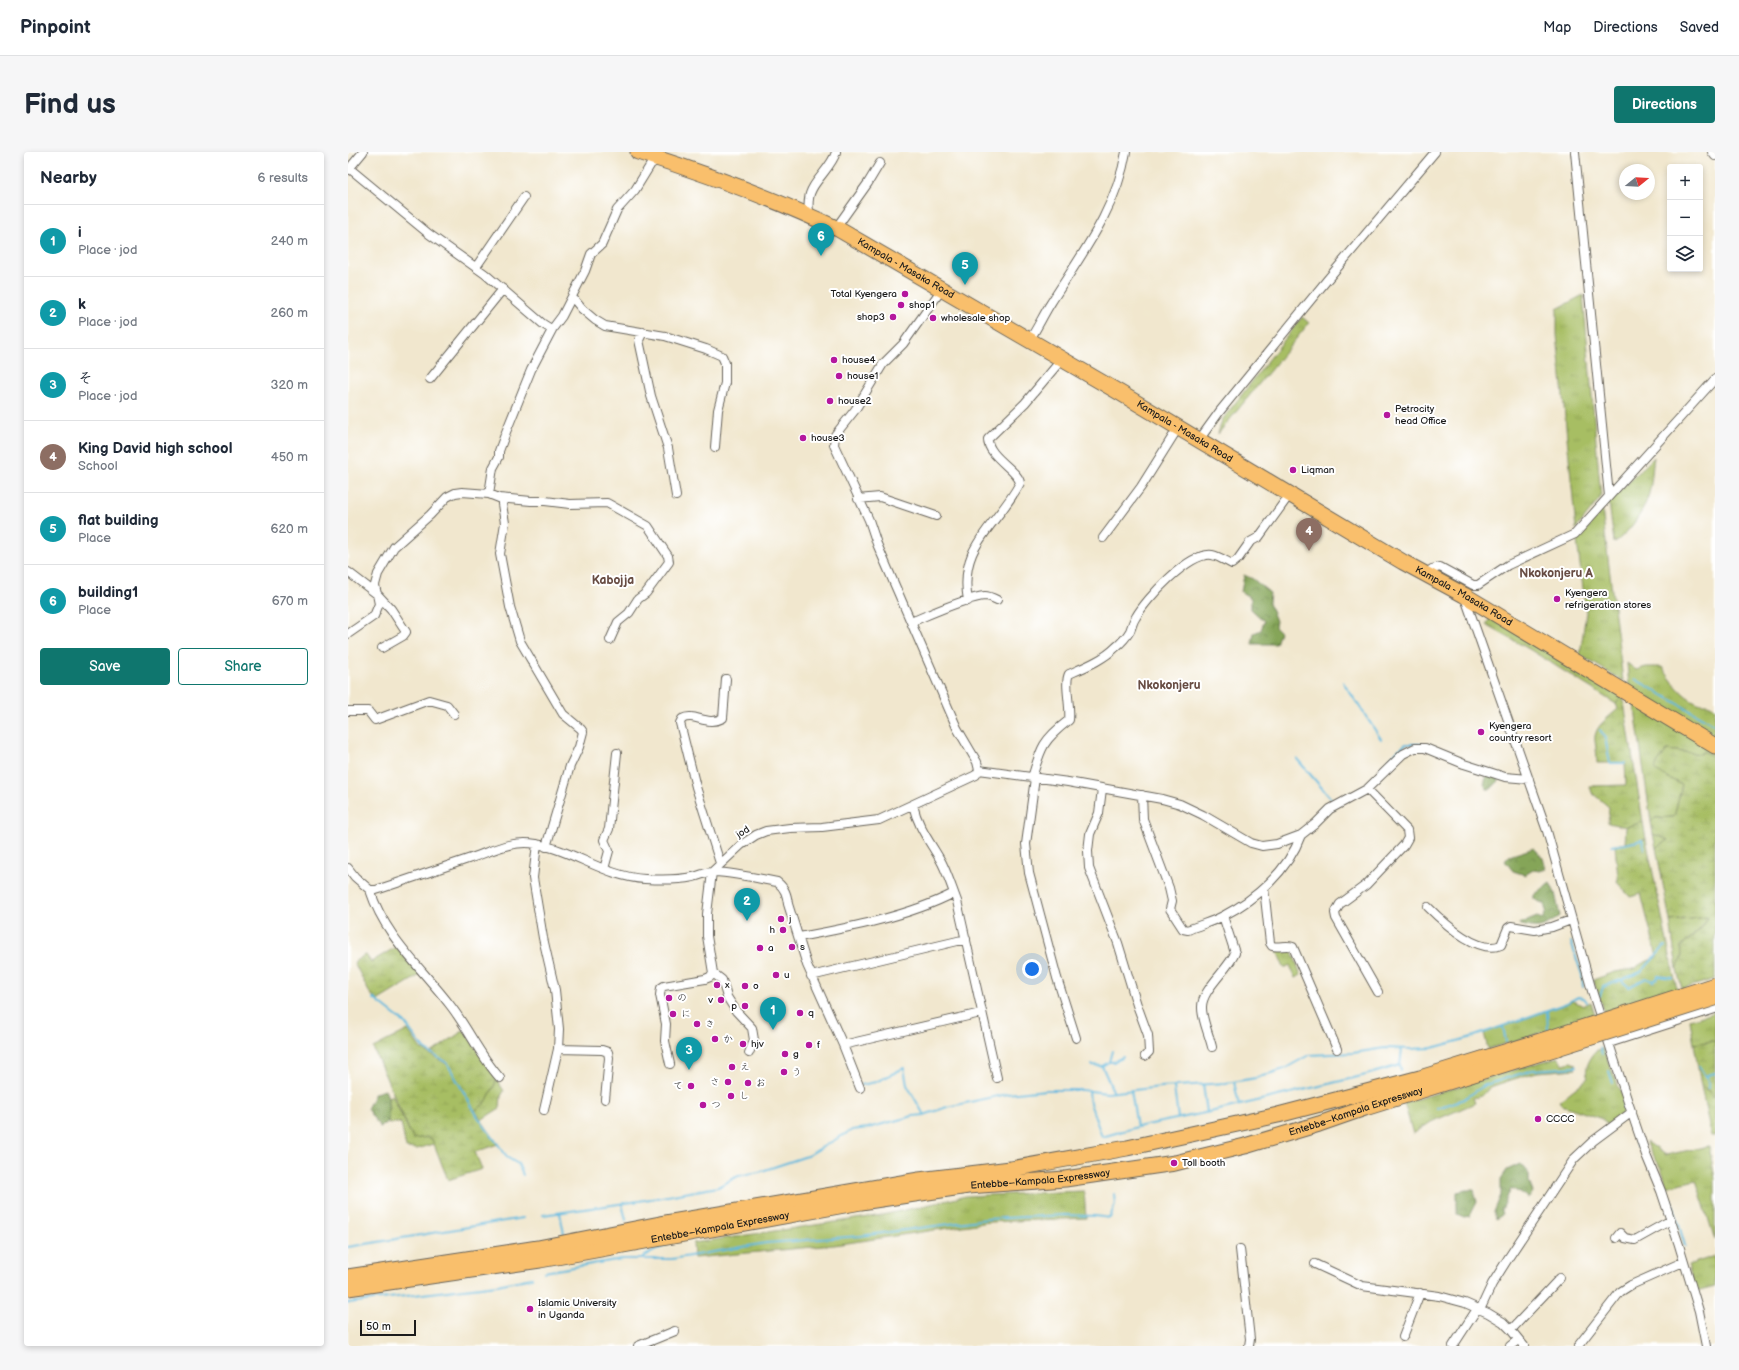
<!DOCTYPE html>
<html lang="en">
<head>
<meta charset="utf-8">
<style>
  :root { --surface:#fff; --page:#f6f6f7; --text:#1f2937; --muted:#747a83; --line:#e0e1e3; --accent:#0f766e }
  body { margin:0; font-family:"Balsamiq Sans","Klee One",sans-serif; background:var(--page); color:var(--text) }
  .controls { position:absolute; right:12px; top:12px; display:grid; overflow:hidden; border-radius:4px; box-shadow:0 2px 6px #0003 }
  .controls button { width:36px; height:36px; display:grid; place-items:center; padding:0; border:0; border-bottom:1px solid var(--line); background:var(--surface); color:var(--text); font:20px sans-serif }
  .compass { position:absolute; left:1271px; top:12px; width:36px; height:36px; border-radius:50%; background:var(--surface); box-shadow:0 2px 6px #0003; rotate:72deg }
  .scale { position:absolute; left:12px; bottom:10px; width:56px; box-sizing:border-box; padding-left:4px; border:2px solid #1c1c1c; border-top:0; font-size:11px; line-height:14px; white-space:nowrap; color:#1c1c1c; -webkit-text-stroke:3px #fff; paint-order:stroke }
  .you { position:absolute; left:684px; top:817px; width:14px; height:14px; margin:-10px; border:3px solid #fff; border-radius:50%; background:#1a73e8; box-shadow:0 0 0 6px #1a73e833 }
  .badge { display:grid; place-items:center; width:26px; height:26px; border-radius:50%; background:var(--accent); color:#fff; font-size:13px; font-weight:700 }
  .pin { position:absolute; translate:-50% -33px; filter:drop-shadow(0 1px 2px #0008) }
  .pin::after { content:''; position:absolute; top:21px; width:14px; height:12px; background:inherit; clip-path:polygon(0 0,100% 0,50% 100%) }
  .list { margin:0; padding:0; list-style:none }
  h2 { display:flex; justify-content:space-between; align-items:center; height:52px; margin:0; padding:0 16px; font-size:17px }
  h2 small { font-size:13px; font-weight:400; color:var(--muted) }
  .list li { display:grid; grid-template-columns:26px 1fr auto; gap:12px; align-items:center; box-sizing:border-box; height:72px; padding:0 16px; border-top:1px solid var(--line) }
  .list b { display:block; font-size:15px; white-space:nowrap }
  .list p { margin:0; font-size:13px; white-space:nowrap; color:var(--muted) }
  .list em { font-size:13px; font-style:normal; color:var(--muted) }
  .actions { display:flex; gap:8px; padding:12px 16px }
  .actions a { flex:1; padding:9px 0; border:1px solid var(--accent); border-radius:4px; text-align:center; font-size:14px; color:var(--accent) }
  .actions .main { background:var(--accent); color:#fff }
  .icon { flex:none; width:22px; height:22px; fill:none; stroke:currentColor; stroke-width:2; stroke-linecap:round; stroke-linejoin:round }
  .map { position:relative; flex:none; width:1367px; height:1194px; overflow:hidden; border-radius:4px }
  header { display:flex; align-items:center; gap:24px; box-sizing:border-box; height:56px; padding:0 20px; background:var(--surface); border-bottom:1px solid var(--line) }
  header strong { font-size:19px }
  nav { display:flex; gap:22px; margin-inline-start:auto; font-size:14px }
  .intro { display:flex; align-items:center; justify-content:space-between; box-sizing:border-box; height:96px; padding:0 24px }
  h1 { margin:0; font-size:28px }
  .button { padding:10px 18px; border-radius:4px; background:var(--accent); color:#fff; font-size:14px; font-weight:700 }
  main { display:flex; gap:24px; padding:0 24px }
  aside { flex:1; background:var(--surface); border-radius:4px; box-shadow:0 2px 6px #0003 }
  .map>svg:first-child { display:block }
</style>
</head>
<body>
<header>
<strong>Pinpoint</strong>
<nav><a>Map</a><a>Directions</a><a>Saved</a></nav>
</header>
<div class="intro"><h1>Find us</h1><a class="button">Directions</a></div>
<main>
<aside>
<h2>Nearby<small>6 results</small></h2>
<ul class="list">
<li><span class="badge" style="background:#0f9aa8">1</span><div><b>i</b><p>Place · jod</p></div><em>240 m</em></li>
<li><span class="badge" style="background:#0f9aa8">2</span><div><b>k</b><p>Place · jod</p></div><em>260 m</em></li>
<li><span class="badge" style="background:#0f9aa8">3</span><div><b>そ</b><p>Place · jod</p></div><em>320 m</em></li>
<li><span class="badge" style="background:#8d6e63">4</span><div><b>King David high school</b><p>School</p></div><em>450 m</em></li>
<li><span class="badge" style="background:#0f9aa8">5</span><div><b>flat building</b><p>Place</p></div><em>620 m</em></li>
<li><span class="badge" style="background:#0f9aa8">6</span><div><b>building1</b><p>Place</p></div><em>670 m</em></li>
</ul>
<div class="actions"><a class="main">Save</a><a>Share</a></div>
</aside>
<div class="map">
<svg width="1367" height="1194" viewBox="0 0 1367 1194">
  <defs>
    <pattern id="grass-tufts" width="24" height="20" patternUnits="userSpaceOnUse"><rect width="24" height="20" fill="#a7be63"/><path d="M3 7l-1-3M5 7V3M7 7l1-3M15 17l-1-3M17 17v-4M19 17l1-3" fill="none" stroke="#8fa355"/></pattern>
    <pattern id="forest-crowns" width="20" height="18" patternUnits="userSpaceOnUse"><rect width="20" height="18" fill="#85a559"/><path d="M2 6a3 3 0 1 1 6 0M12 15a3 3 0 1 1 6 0" fill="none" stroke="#6c8649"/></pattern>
    <pattern id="wetland-marsh" width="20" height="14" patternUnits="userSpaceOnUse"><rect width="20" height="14" fill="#a7be63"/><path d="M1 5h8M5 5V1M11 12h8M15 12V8" fill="none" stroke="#8fa355"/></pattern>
  </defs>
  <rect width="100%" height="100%" fill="#fff"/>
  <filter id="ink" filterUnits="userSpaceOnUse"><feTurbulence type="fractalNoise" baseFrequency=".025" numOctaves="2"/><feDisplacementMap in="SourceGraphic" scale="8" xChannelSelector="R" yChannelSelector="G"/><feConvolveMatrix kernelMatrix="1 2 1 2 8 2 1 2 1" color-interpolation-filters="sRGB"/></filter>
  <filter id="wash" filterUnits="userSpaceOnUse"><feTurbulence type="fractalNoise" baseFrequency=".012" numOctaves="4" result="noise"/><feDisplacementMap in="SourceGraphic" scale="16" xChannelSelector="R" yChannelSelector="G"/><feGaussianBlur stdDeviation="0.9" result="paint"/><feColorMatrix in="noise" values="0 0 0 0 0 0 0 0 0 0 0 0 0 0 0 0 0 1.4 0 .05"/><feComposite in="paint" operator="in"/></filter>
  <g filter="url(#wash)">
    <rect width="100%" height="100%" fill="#f1e7ce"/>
    <path fill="url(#grass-tufts)" stroke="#626d40" d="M1235 143 1253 345 1228 377 1209 183V157Z
      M954 165 961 171 870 282 874 268Z
      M1306 305C1304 318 1304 333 1300 345 1294 363 1281 380 1266 391L1261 350Z
      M1254 357 1275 529 1232 503 1238 460 1229 389Z
      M1143 465 1275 544 1268 552 1181 497 1138 473Z
      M1279 511 1288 518 1298 515H1314C1324 529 1333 544 1350 551 1358 554 1358 549 1367 556V587L1281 535Z
      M1286 550 1367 598V606L1355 599 1353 602 1319 598 1309 612 1308 619 1334 633 1326 665 1307 666 1303 670Z
      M1295 670 1298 687 1277 692 1278 675Z
      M1305 682 1321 688 1308 696Z
      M1360 765C1355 777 1343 785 1333 794L1334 804 1329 818 1322 769Z
      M942 794 953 823 947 826 942 813 936 816 929 799Z
      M1226 849 1235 854 1243 850 1247 864 1140 897 1136 881Z
      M1367 860V890L1364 889 1346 892 1342 868Z
      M1255 897 1280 957 1259 973 1254 967 1214 953 1211 949 1240 926C1235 916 1243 905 1249 898Z
      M1210 905 1215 912 1223 910 1227 912 1228 917 1189 920 1172 925 1142 935 1134 944 1125 946 1127 951 1083 970 1065 982 1056 951Z
      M149 928 156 939 153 944 152 956 133 968 127 959 138 950Z
      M1353 934 1362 939 1364 944H1367V984H1363Z
      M44 943 65 987 79 985 84 987 86 992 69 997 58 996 53 971H40V945Z
      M1298 989 1318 1003 1361 994 1367 1027V1088L1348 1028 1318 1035C1317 1017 1305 1006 1298 989Z
      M736 1039 738 1066 641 1070 486 1093 346 1106 345 1091 535 1063 618 1044Z
      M1367 1104V1135L1348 1140 1340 1113Z"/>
    <path fill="url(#forest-crowns)" stroke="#50603a" d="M896 423 905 427 922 441 921 451 928 469 927 475 932 480 928 492H904L906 481 913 478 916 469 903 457V446L893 440Z
      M1139 623 1150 626 1151 629 1143 637H1139L1136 632Z
      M1186 696 1195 706 1198 717 1192 719 1185 718 1177 723 1165 719 1157 709 1161 704Z
      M1202 731 1207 741 1212 764C1196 776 1190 778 1171 772L1172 770H1177L1189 765 1195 767 1198 759 1196 752 1186 747V743Z
      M37 938 40 945V971L32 975 19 957 27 941Z
      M1172 1012 1181 1022V1030L1185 1040 1181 1046 1163 1036 1154 1058V1063L1148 1067 1146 1060 1153 1043V1027L1159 1018Z
      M1118 1038H1126L1129 1050 1122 1064 1116 1065 1109 1062V1040Z"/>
    <path fill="url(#wetland-marsh)" stroke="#626d40" d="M1275 544 1295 670 1278 675 1260 671 1261 655 1244 641 1242 634 1278 633 1277 611H1249C1249 603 1248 597 1247 589 1245 575 1261 565 1270 557L1268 552Z
      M1319 598 1353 602 1355 599 1367 606V827L1334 837 1329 818 1334 804 1333 794C1343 786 1355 778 1360 765L1322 769 1308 696 1321 688 1305 682 1303 670 1307 666 1326 665 1334 633 1307 619 1309 612Z
      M1298 687 1329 838 1257 861 1245 828 1267 820 1285 817 1293 812 1309 805 1293 742 1282 745 1269 730 1270 726 1267 693Z
      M48 795 72 823 29 849 21 840 6 810 15 804 18 803 23 810Z
      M60 878 73 897 99 912 83 901 116 878 149 928 138 950 127 959 150 992 127 1000 134 1017 100 1028 84 987 79 985 65 987 25 896Z
      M1364 889 1367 890V944L1364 945 1362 939 1353 934 1346 892Z"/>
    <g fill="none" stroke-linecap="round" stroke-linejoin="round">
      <path stroke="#60b9de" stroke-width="2" d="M1287 527 1367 573
        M995 530 1033 587
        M1252 578 1257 585 1262 611H1277
        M949 607 985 649
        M1031 620 1049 599 1058 592H1078
        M1263 694 1277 692 1294 688 1296 697
        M1223 790 1234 823 1235 835
        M1274 829 1281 835 1298 826 1305 829 1309 827 1310 824 1325 826
        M1252 844 1255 835 1293 820 1317 794
        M25 846 57 871 76 897 99 911 130 965 160 1006 170 1012 175 1023
        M1199 859 1200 878
        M1155 874 1158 890
        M1252 896 1254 902
        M761 910 764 899
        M744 913 754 914
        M1351 914 1357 924 1367 921
        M1053 918 1052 913 1054 897
        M1261 919 1265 931
        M1359 924 1361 936
        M886 930 891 953
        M513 933 528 930 556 916 559 933 576 963
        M855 933 859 960
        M826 935 830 966
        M741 938 742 951 754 985 789 975 871 958 1018 923 1052 913
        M783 938 789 975
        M765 939 754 914 761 910H765L775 905
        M1275 953 1276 960
        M1089 956 1116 947 1137 933 1184 918 1228 915
        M1280 967 1290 995
        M1324 1049 1337 1094
        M274 1052 278 1068
        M212 1061 216 1082
        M195 1063 291 1049 370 1035 390 1024 411 1020 459 1004 504 978 520 976 565 964 576 963 599 955 659 942 698 938H734L759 941 813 935 878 931 908 926 936 917 961 903 1005 901 1037 896 1062 897 1084 896 1124 885 1219 851 1230 845 1236 846 1239 850
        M0 1095 175 1066
        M295 1105 318 1093
        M196 1120 274 1107H324L418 1091 512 1084 639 1067 717 1063 747 1064 762 1066 767 1052 766 1042
        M0 1151 149 1133 184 1126"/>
    </g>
  </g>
  <g filter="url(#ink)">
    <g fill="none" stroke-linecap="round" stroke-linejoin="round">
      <g stroke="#67635a" stroke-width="10">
        <path id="street" d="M1227 0 1261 344
          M1364 0 1367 4
          M1 16 81 82 137 122 195 172 203 177 205 176
          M0 18 15 0
          M461 63C461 58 460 52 461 47 462 31 484 16 488 0
          M488 76 520 31 532 11
          M128 115 176 45
          M594 137 555 192 535 212 507 258 487 283 486 293 521 368 529 392 609 576 629 610 631 618
          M224 145 234 157 247 168 257 174 317 184 358 197 374 204 377 211V231L370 258 367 295
          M295 180 291 188 303 244 320 296 328 344
          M681 189C688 178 694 166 701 154 732 104 768 59 778 0
          M82 227 155 137
          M851 288 872 259 979 128 1087 0
          M141 342 151 346 183 349H197L222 352 259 351 300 374 320 404 321 410 298 441 290 447 281 461 270 470 262 488
          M156 347 154 352 157 371 152 402 162 455 172 489 215 562 233 577 235 580 231 595 222 614 198 695
          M510 347 532 345 588 364
          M755 386 793 335 830 276
          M0 420 30 443 43 457 58 480 55 484 34 496
          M1077 422 1084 417 1092 415 1125 433H1130L1160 413 1227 382 1367 227
          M1116 443 1199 679 1244 839 1280 950 1298 1003 1313 1039 1331 1093 1351 1159 1358 1194
          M620 449C610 392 648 376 672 331 671 319 639 304 640 287L677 251 714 207
          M563 470C580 463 619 445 637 444 641 444 645 446 649 448
          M0 482 26 464 31 452 27 433 30 422 46 395 82 363 99 345 107 341 114 340 141 342 145 316 151 305V299L158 280 183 218 205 176 214 164 237 119 243 102 254 92 269 58 287 38 303 12 311 7
          M0 559H20L27 568 81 548 99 553 106 562
          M631 618 720 630 814 647 832 652 855 663 903 691 914 694 929 692 953 683 967 672 982 657 1019 637 1055 602 1067 596H1077L1116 612 1157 625 1181 627
          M684 626C693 595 695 588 721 568 723 555 716 531 721 522 737 515 755 508 768 495 773 491 779 484 782 479 784 474 785 469 788 465 798 447 841 400 864 403 870 404 878 409 884 412L890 407 902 390 911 385 942 342
          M687 626 678 692 681 721 709 826 728 886
          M754 637 751 661 742 682 740 699 741 716 770 791 789 853 800 883 801 900 797 904
          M1019 637 1059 678 1060 686 1056 693 1018 733 992 752 987 761 988 766 1030 840
          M794 643 795 667 821 736 824 749 822 757 835 777 840 778C851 773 864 770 875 764 908 747 940 719 953 683
          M565 653C570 676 583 691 594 711 600 723 604 736 609 749L649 926
          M189 692 185 726 195 786 207 838 211 877 210 897 196 958
          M372 711 348 635 332 571 334 567C347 560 358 575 375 566L378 527
          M0 716 7 725 22 738H28C59 728 90 717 120 707 142 700 164 687 188 692 225 698 258 725 297 727 313 728 330 728 345 725 352 724 359 719 366 720 386 721 409 726 429 730 437 736 439 743 440 752L459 813 495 893 512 936
          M256 717 261 699 256 688 261 677 269 601
          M916 736 922 791 924 794C931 796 939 792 945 795L989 897
          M22 738C37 785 73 815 102 853 120 876 132 904 152 926
          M1080 755C1095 770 1130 803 1153 793L1160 776 1163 774 1187 778 1204 775 1223 768
          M451 785C500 776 562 764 606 741
          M463 824 618 787
          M1261 891 1367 857
          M495 893 633 861
          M864 895C861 882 854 868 854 856 853 838 880 818 887 801L875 764
          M210 897 254 898 260 900 261 906 257 947
          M401 901 406 888 404 876 388 859 379 845 374 828 365 821 359 784V762L364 720 393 693 408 683 418 679 442 676 474 675 531 668 628 623 631 618
          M322 912 317 889 318 872 312 843 313 836 316 834 357 827 362 825 365 821
          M1268 1086 1272 1081 1277 1086 1287 1088 1323 1068
          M892 1097 902 1187 901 1194
          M967 1112 1014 1134 1091 1144 1117 1151 1140 1161 1155 1170 1163 1178 1176 1194
          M1132 1158 1144 1132 1161 1105 1226 1007 1245 989 1284 960
          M1163 1178 1212 1126
          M1055 1185 1072 1141
          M290 1194 327 1179
          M1105 1194 1129 1157
          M1162 1194 1170 1188
          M1230 1194 1272 1140 1283 1133 1335 1110"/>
      </g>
      <g stroke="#67635a" stroke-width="17">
        <g id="highway">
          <path id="s1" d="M290 0C359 22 425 46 490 77L774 242 1055 410 1116 443 1367 594"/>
          <path d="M0 1125 190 1096 312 1072 484 1043 571 1028 663 1017 779 996 930 963 1072 926 1205 885"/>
          <path id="s2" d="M0 1136 192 1108 513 1050 620 1034 717 1027 827 1011 897 994 971 972 1017 956 1209 896"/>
        </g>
      </g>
      <use href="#street" stroke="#fff" stroke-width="8"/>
      <use href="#highway" stroke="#f9bf6c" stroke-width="15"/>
      <g stroke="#67635a" stroke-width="17" stroke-linecap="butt">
        <path id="highway-bridge" d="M1205 885 1367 833
          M1209 896 1367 846"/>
      </g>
      <use href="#highway-bridge" stroke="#f9bf6c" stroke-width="15"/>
    </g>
  </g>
  <g fill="#b5179e" stroke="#fff" stroke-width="1.5">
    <circle cx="557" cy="142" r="4"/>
    <circle cx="553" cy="153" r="4"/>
    <circle cx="545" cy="165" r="4"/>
    <circle cx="585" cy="166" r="4"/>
    <circle cx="486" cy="208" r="4"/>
    <circle cx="491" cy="224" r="4"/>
    <circle cx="482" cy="249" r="4"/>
    <circle cx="1039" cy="263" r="4"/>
    <circle cx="455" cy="286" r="4"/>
    <circle cx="945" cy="318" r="4"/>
    <circle cx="1209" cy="447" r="4"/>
    <circle cx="1133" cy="580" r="4"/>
    <circle cx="433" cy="767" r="4"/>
    <circle cx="435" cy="778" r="4"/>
    <circle cx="444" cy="795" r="4"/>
    <circle cx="412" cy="796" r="4"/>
    <circle cx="428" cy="823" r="4"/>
    <circle cx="369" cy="833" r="4"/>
    <circle cx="397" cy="834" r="4"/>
    <circle cx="321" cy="846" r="4"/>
    <circle cx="373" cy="848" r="4"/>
    <circle cx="397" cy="854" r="4"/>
    <circle cx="452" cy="861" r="4"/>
    <circle cx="325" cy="862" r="4"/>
    <circle cx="349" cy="872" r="4"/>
    <circle cx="367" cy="887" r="4"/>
    <circle cx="395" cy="892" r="4"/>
    <circle cx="461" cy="893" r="4"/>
    <circle cx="437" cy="902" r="4"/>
    <circle cx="384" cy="915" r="4"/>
    <circle cx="436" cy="920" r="4"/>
    <circle cx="380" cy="930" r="4"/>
    <circle cx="400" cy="931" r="4"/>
    <circle cx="343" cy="934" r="4"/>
    <circle cx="383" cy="944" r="4"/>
    <circle cx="355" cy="953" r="4"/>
    <circle cx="1190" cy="967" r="4"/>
    <circle cx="826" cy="1011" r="4"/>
    <circle cx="182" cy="1157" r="4"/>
  </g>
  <g text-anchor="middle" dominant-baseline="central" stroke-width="4" stroke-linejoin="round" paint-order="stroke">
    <g font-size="10" fill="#1c1c1c" stroke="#fff">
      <text stroke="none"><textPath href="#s1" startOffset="293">Kampala - Masaka Road</textPath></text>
      <text stroke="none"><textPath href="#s1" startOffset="616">Kampala - Masaka Road</textPath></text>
      <text stroke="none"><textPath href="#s1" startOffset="940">Kampala - Masaka Road</textPath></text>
      <text transform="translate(395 680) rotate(-33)">jod</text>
      <text stroke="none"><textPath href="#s2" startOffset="1025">Entebbe–Kampala Expressway</textPath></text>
      <text stroke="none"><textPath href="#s2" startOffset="701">Entebbe–Kampala Expressway</textPath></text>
      <text stroke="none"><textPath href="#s2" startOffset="377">Entebbe–Kampala Expressway</textPath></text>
    </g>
    <g font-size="10" fill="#1c1c1c" stroke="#fff" text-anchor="start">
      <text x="549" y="142" text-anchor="end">Total Kyengera</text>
      <text x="561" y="153">shop1</text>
      <text x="537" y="165" text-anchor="end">shop3</text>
      <text x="593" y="166">wholesale shop</text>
      <text x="494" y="208">house4</text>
      <text x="499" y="224">house1</text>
      <text x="490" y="249">house2</text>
      <text x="1047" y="257">Petrocity<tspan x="1047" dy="12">head Office</tspan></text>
      <text x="463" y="286">house3</text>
      <text x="953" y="318">Liqman</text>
      <text x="1217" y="441">Kyengera<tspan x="1217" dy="12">refrigeration stores</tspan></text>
      <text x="1141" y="574">Kyengera<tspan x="1141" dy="12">country resort</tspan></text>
      <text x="441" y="767">j</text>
      <text x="427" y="778" text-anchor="end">h</text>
      <text x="452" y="795">s</text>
      <text x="420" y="796">a</text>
      <text x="436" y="823">u</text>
      <text x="377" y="833">x</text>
      <text x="405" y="834">o</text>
      <text x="329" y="846">の</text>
      <text x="365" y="848" text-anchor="end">v</text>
      <text x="389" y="854" text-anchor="end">p</text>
      <text x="460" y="861">q</text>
      <text x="333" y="862">に</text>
      <text x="357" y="872">き</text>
      <text x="375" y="887">か</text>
      <text x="403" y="892">hjv</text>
      <text x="469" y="893">f</text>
      <text x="445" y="902">g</text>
      <text x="392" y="915">え</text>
      <text x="444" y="920">う</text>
      <text x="372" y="930" text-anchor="end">さ</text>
      <text x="408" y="931">お</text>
      <text x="335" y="934" text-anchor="end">て</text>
      <text x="391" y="944">し</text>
      <text x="363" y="953">つ</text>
      <text x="1198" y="967">CCCC</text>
      <text x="834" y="1011">Toll booth</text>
      <text x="190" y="1151">Islamic University<tspan x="190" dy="12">in Uganda</tspan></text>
    </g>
    <g font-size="12" font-weight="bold" fill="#684d44" stroke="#fff">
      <text x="1208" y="421">Nkokonjeru A</text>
      <text x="265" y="428">Kabojja</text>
      <text x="821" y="533">Nkokonjeru</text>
    </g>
  </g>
</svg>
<div class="controls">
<button>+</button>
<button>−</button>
<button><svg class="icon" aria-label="layers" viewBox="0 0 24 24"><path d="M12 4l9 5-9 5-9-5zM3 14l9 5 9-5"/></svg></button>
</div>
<svg class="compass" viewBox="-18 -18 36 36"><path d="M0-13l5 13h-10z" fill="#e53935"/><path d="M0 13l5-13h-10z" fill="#747a83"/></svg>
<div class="scale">50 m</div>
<div class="you"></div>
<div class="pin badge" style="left:425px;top:878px;background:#0f9aa8">1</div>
<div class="pin badge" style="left:399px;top:769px;background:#0f9aa8">2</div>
<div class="pin badge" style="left:341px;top:918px;background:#0f9aa8">3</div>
<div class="pin badge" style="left:961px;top:399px;background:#8d6e63">4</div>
<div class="pin badge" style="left:617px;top:133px;background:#0f9aa8">5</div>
<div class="pin badge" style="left:473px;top:104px;background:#0f9aa8">6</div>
</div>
</main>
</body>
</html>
